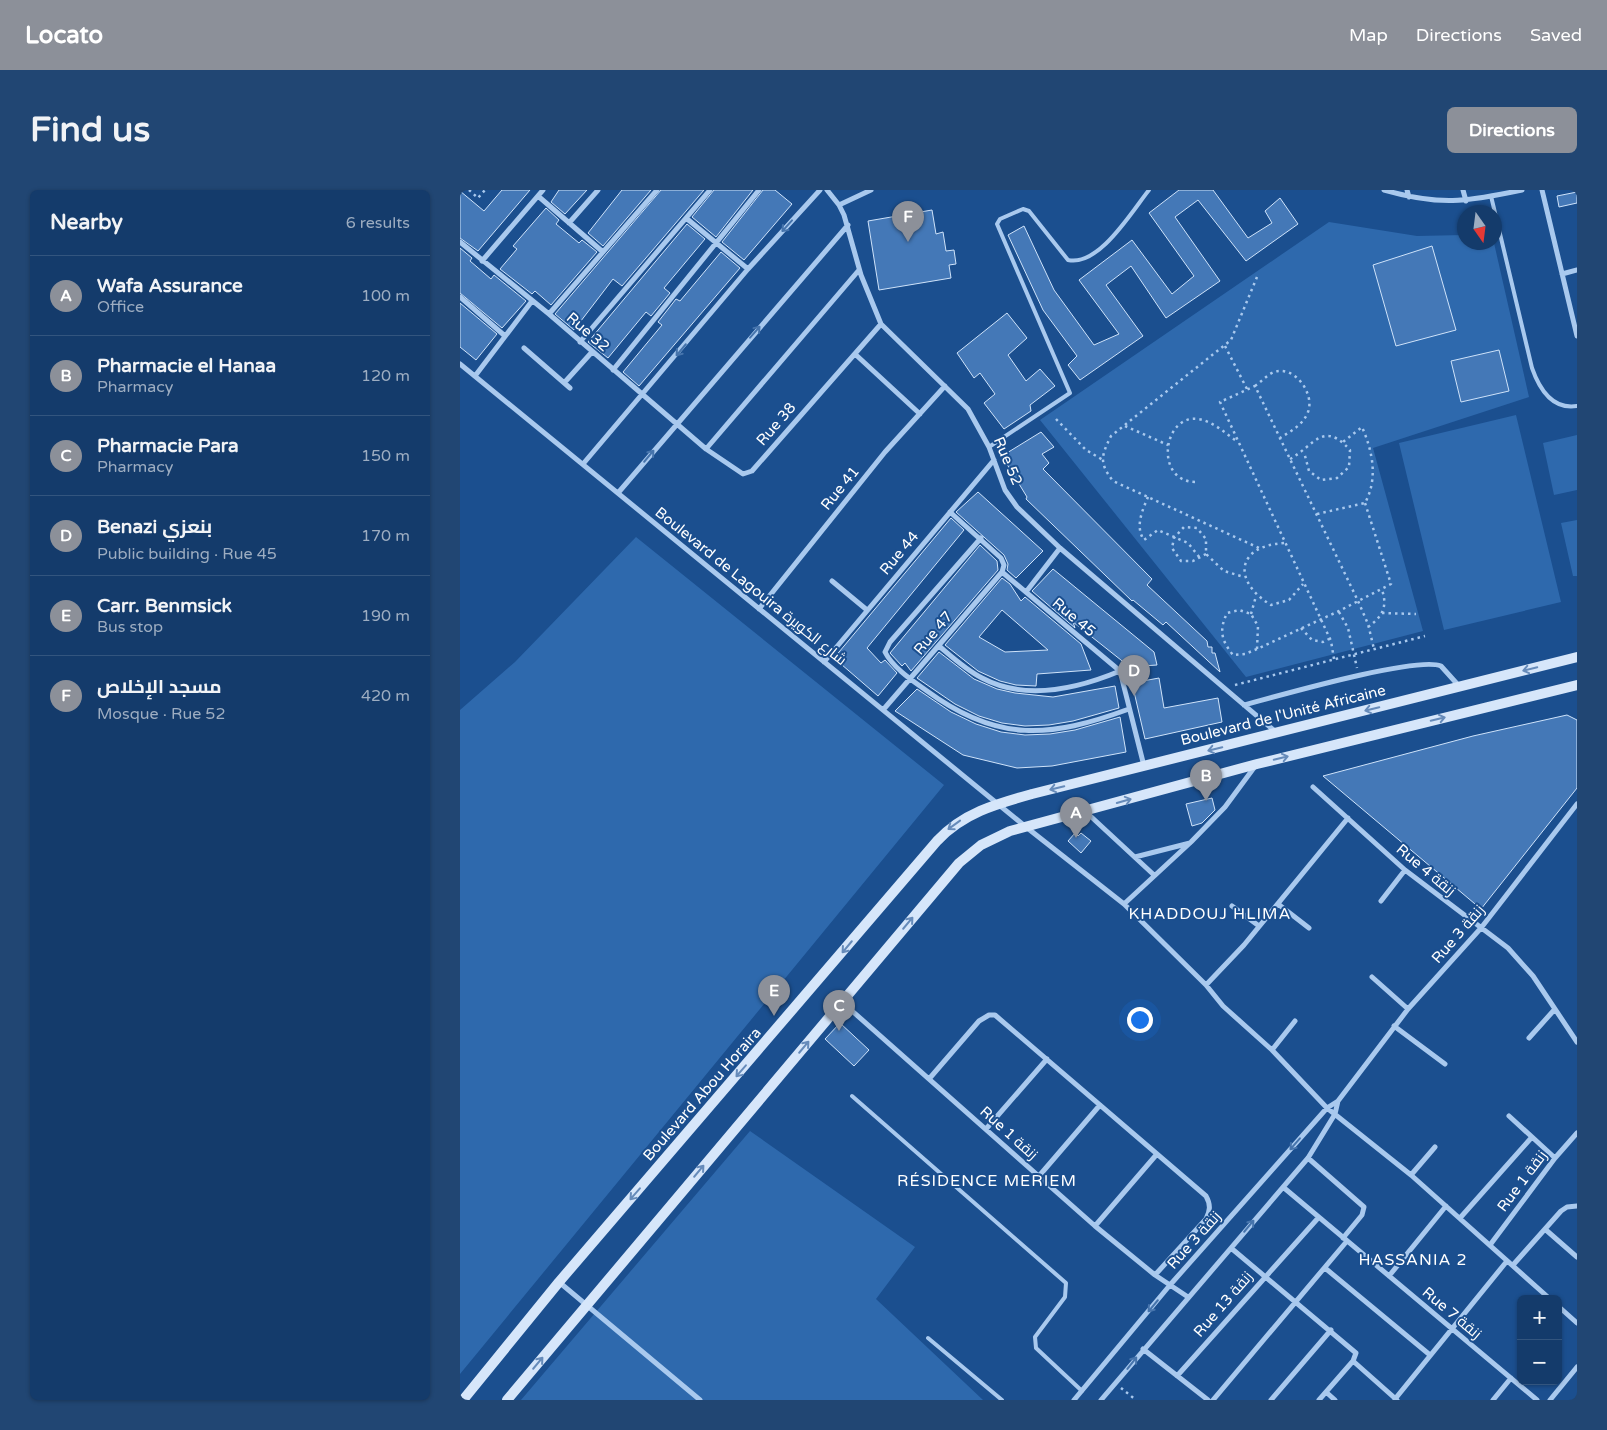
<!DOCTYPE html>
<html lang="en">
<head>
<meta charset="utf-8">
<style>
  :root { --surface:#143b6b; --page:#214673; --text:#f1f3f6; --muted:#9dadc1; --line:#33557e; --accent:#8c9099 }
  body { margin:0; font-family:"Varela Round",Cairo,sans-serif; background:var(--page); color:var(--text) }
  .controls { position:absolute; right:15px; bottom:15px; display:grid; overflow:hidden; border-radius:8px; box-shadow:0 1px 4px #0004 }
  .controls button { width:45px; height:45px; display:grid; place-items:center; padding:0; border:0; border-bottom:1px solid var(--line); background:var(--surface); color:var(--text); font:25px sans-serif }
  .compass { position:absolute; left:997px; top:15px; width:45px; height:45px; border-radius:50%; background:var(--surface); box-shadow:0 1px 4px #0004; rotate:166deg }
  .you { position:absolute; left:679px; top:829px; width:18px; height:18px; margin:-12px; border:4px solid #fff; border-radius:50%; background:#1a73e8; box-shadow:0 0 0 8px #1a73e833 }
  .badge { display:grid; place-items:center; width:32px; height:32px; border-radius:50%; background:var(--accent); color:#fff; font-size:16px; font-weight:700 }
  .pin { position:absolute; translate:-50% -41px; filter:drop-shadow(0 1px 2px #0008) }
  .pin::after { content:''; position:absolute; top:26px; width:18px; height:15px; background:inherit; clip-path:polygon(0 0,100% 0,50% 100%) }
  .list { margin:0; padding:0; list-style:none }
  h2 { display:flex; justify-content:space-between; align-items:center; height:65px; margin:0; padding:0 20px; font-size:21px }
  h2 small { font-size:16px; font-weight:400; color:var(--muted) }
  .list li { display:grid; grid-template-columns:32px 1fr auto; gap:15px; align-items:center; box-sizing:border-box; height:80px; padding:0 20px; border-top:1px solid var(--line) }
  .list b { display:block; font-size:19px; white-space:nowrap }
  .list p { margin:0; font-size:16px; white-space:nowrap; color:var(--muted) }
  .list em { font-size:16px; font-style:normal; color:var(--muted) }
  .map { position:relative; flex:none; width:1117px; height:1210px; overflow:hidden; border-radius:8px }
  header { display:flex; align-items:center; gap:30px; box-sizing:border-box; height:70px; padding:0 25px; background:var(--accent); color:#fff }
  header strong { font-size:24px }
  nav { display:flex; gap:28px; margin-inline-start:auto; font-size:18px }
  .intro { display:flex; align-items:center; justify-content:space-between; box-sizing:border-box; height:120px; padding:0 30px }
  h1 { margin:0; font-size:35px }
  .button { padding:12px 22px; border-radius:8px; background:var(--accent); color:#fff; font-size:18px; font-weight:700 }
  main { display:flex; gap:30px; padding:0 30px }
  aside { flex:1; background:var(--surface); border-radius:8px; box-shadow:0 1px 4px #0004 }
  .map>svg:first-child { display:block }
</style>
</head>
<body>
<header>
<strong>Locato</strong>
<nav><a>Map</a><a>Directions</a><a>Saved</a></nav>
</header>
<div class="intro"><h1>Find us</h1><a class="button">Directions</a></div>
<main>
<aside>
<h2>Nearby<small>6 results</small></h2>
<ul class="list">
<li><span class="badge">A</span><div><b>Wafa Assurance</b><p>Office</p></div><em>100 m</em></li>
<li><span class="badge">B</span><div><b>Pharmacie el Hanaa</b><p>Pharmacy</p></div><em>120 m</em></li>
<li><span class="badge">C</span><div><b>Pharmacie Para</b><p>Pharmacy</p></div><em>150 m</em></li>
<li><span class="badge">D</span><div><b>Benazi بنعزي</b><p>Public building · Rue 45</p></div><em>170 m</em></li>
<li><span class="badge">E</span><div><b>Carr. Benmsick</b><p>Bus stop</p></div><em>190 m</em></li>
<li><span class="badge">F</span><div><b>مسجد الإخلاص</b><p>Mosque · Rue 52</p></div><em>420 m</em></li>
</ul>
</aside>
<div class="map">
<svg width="1117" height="1210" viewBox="0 0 1117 1210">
  <rect width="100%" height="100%" fill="#1b4f8f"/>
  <path fill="#2e69ad" d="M869 32 957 46 1004 45V52L1034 53 1069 207 913 258 963 441 786 487 580 230Z
    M1056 225 1101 412 984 440 939 253Z
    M1117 245V300L1094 305 1083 253Z
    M1117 330V386H1113L1101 333Z
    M176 347 484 595 0 1184V520L55 472Z
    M290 941 455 1057 416 1109 523 1210H61Z"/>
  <path fill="#4478b7" stroke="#cfe3fa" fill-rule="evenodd" d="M42 0H70L18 61 0 48V1L24 21Z
    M99 0H127L105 24 91 12Z
    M162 0H191L143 56 128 43Z
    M201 0H244L162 96 153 89 114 140 95 124Z
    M254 0H293L256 47 232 27Z
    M303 0H315L332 14 284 70 262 52Z
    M719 0H753L788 48 812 33 805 21 820 8 838 34 786 71 738 10 715 27 760 91 706 128 671 76 646 95 683 146 620 190 608 175 617 166 583 120 548 45 564 36 594 100 634 155 659 144 619 90 672 50 712 104 734 86 689 23Z
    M1117 2V13L1099 17 1097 6Z
    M86 18 99 30 96 34 119 53 122 50 137 62 91 115 75 101 72 104 40 79 57 59 53 56Z
    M472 20 476 44 483 42 486 61 494 60 496 74 489 75 491 88 419 100 408 31Z
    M227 34 245 49 204 98 210 103 191 126 186 122 148 168 128 152Z
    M972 56 996 140 936 156 913 75Z
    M0 58 12 68 10 71 31 89 34 85 66 111 42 138 0 103Z
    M261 62 280 78 179 196 163 182 202 135 198 132 216 109 220 111Z
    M0 113 37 144 16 170 0 157Z
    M547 123 567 148 548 165 566 191 580 179 595 196 570 215 571 221 544 239 524 213 535 204 520 183 514 188 497 163Z
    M1039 160 1049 201 1001 212 991 171Z
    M581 242 594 257 582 264 589 273 583 279 692 389 687 395 747 451 748 457H752V463H755L760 482 706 432 703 435 673 410 672 411 566 309 567 307 542 266Z
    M518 302 583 361 556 388 547 380 548 374 544 365 496 322Z
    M491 328 504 340 407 458 421 473 425 470 437 483 418 506 374 468Z
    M520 355 537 371 538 380 451 481 445 473 442 476 430 463Z
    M593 379 694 462 697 475 667 477 666 474 613 432 615 438 572 401Z
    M542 388 550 394 561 411 565 407 621 454 631 480 577 484 576 496 556 495 540 491 518 481 485 455ZM542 420 588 460 545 462 519 447Z
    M479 462 514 489 537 499 555 503 593 507 655 496 659 518 613 531 589 535 565 536 542 533 519 526 495 514 457 488Z
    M699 488 704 518 758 508 762 532 685 549 672 493Z
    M457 499 491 522 516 534 541 542 565 545 590 544 615 540 660 527 666 562 592 576 557 578 503 565 435 521Z
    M1107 525 1117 530V598L1021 719 863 586 1013 546Z
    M752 608 755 620 742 633 732 636 726 614Z
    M615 643 618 646 621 643 631 651 621 663 608 651Z
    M380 833 409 860 394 876 365 849Z"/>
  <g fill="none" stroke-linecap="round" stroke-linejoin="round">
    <path stroke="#a9c9ee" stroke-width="2.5" stroke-dasharray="2.5 4" stroke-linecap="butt" d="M9 0 18 8 25 0
      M797 87 771 150 651 246C641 266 639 273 653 291L799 358
      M765 156 787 199
      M795 196C801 192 808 184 814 182 835 175 855 204 848 222 843 235 831 241 820 248
      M596 229 626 260 643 270
      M665 236 708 255
      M830 269C855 255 863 230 890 260L889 277 877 288 861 290 849 281 844 262
      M735 292C694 291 703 224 738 229 753 231 766 244 778 252
      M688 307C682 321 675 337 684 350L698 340 728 353 740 368
      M857 324 905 313C918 289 913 262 902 237L883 252
      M824 353C776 356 772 391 811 415L829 410 843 394
      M746 364 733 371H721L712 358 714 348 724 337 737 338 746 349V364L764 381 784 387
      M879 422 888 438 897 478
      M922 423 956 424
      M791 424 796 406
      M908 437C922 427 928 417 922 400
      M841 438 852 450 863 452 869 449
      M797 459 798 436 791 424 779 420 767 423C759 440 761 450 773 465L785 464 797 459 879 421 931 394 905 313
      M874 469 871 451 760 212 795 196 898 411 908 434 914 459
      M775 495 965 446
      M661 1198 676 1210"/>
    <path stroke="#a9c9ee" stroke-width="4" d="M1031 6 1072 178C1079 198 1092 220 1117 216
      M529 257 610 203 537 34 540 29 563 19 569 21 608 70C639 77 672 21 689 0
      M392 906 606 1093 605 1107 575 1147 576 1158 622 1201
      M468 1148 542 1210"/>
    <path stroke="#a9c9ee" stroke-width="5" d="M367 0 379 15 384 25 401 85 421 134 508 219 529 257 545 300 557 317 600 358 817 543
      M924 0C980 16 1005 12 1062 0
      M947 0 949 7
      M1003 0 1006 11
      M1082 0 1117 146
      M78 6 143 62
      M379 15 411 0
      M226 28 288 79
      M109 33 138 0
      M0 52 89 124 246 259 283 284 292 281 421 134
      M22 71 83 0
      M1102 84 1117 80
      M0 107 45 146
      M89 124 197 0
      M120 152 250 0
      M64 158 110 198
      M395 164 460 224
      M0 174 566 637 664 714 746 795 763 816 812 860 867 918 951 985 1090 1109
      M153 180 299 0
      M15 186 72 111
      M104 193 132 162
      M246 259 399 80
      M123 274 288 79 360 0
      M158 303 388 35
      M490 322 541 368 544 375 542 382 660 481 684 576
      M521 348 430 452 425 462C433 478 453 491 467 501 538 553 590 548 669 519
      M372 391 407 420
      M566 402 600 358
      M299 419 425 262 485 196
      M479 456C492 467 506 480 522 488 565 511 617 499 660 481
      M364 472 534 270
      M784 515C818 506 956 466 981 476L999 496
      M423 520 542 382
      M853 597 945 680 1048 758 1073 786 1117 852
      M626 622 694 685
      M675 667 730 653
      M921 711 945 680
      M664 714 731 652 765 617 796 575
      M818 714 849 738
      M772 716 799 736
      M912 787 948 819
      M746 795 784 755 888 628
      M382 812 635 1036 695 1085 728 1107
      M934 836 985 874
      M1069 848 1095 819
      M812 860 835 831
      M469 889 519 831 529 825H535L746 1006C751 1015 750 1021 746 1029L695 1085
      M1049 926 1095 968
      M526 939 587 869
      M848 968 904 1017 902 1025 883 1048
      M951 985 975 957
      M579 986 640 915
      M823 997 1077 1210
      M1000 1028 1072 947
      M635 1036 697 964
      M1086 1040 1117 1067
      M1030 1055 1095 968 1117 943
      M771 1058 896 1163 893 1171 859 1210
      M1053 1075 1101 1021 1107 1017 1117 1016
      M865 1078 970 1165
      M929 1086 986 1016
      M99 1092 240 1210
      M1098 1116 1117 1133
      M683 1159 748 1210
      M893 1171 937 1210
      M717 1186 859 1027
      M866 1202 875 1210
      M935 1209 1047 1071
      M614 1210 710 1095 867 918 878 911 948 819 1021 738 1117 614
      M641 1210 848 968 875 924 878 911
      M753 1210 887 1051
      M811 1210 871 1140
      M1033 1210 1051 1188
      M1090 1210 1117 1177"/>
    <path stroke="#d6e6fa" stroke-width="10" d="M3 1210 99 1092 477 651C503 623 536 614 572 604L1117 467
      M47 1210 499 673 521 655 550 641 797 574 1117 495"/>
  </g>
  <defs><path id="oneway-shaft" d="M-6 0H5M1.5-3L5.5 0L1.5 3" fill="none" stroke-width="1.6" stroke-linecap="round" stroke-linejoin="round" transform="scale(1.25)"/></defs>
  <g stroke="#4674ac">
    <use href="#oneway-shaft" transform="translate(327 36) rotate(132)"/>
    <use href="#oneway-shaft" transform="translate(295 142) rotate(-49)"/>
    <use href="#oneway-shaft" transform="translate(221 160) rotate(130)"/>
    <use href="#oneway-shaft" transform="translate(189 266) rotate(-50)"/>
    <use href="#oneway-shaft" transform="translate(835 954) rotate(131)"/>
    <use href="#oneway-shaft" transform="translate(789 1036) rotate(-50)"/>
    <use href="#oneway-shaft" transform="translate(693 1116) rotate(130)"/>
    <use href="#oneway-shaft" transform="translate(672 1173) rotate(-52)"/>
  </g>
  <g stroke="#668bba">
    <use href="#oneway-shaft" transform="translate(1070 479) rotate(166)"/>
    <use href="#oneway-shaft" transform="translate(912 519) rotate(166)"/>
    <use href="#oneway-shaft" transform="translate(978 529) rotate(-14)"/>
    <use href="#oneway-shaft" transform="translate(755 559) rotate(166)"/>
    <use href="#oneway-shaft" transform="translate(821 568) rotate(-14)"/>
    <use href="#oneway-shaft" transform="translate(597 598) rotate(166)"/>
    <use href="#oneway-shaft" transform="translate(664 611) rotate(-16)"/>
    <use href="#oneway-shaft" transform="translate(494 635) rotate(144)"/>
    <use href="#oneway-shaft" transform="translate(448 733) rotate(-50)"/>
    <use href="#oneway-shaft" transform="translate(387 757) rotate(130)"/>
    <use href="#oneway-shaft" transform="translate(344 857) rotate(-50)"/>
    <use href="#oneway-shaft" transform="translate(281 881) rotate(131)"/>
    <use href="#oneway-shaft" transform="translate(239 981) rotate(-50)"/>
    <use href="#oneway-shaft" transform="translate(175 1004) rotate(131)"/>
    <use href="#oneway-shaft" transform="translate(78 1173) rotate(-50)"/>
  </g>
  <g text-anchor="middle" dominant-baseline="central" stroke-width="4" stroke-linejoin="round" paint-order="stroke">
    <g font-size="15" fill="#fff" stroke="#1b4f8f">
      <text transform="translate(128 142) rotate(41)">Rue 32</text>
      <text transform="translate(316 234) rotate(-49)">Rue 38</text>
      <text transform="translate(548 271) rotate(67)">Rue 52</text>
      <text transform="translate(380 298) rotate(-51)">Rue 41</text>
      <text transform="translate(439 363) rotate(-50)">Rue 44</text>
      <text transform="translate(291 396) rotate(39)">Boulevard de Lagouira شارع الكويرة</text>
      <text transform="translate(614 427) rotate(40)">Rue 45</text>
      <text transform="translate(473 443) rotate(-50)">Rue 47</text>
      <text transform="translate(823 525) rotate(-14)">Boulevard de l'Unité Africaine</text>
      <text transform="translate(966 680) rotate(40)">Rue 4 زنقة</text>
      <text transform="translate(998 744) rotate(-49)">Rue 3 زنقة</text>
      <text transform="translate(242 904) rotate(-49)">Boulevard Abou Horaira</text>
      <text transform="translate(549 943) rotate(42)">Rue 1 زنقة</text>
      <text transform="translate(1062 991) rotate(-53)">Rue 1 زنقة</text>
      <text transform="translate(734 1050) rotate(-48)">Rue 3 زنقة</text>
      <text transform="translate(763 1114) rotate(-49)">Rue 13 زنقة</text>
      <text transform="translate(992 1123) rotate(40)">Rue 7 زنقة</text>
    </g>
    <g font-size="16" letter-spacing="1" fill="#fff" stroke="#1b4f8f">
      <text x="750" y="724">KHADDOUJ HLIMA</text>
      <text x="527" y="991">RÉSIDENCE MERIEM</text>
      <text x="953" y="1070">HASSANIA 2</text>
    </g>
  </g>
</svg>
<div class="controls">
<button>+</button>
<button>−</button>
</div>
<svg class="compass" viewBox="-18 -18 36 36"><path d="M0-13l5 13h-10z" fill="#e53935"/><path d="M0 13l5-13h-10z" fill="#9dadc1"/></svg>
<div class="you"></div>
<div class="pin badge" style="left:616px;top:648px">A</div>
<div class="pin badge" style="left:746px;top:611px">B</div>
<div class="pin badge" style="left:379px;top:841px">C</div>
<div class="pin badge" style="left:674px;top:506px">D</div>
<div class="pin badge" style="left:314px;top:826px">E</div>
<div class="pin badge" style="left:448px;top:52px">F</div>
</div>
</main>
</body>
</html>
